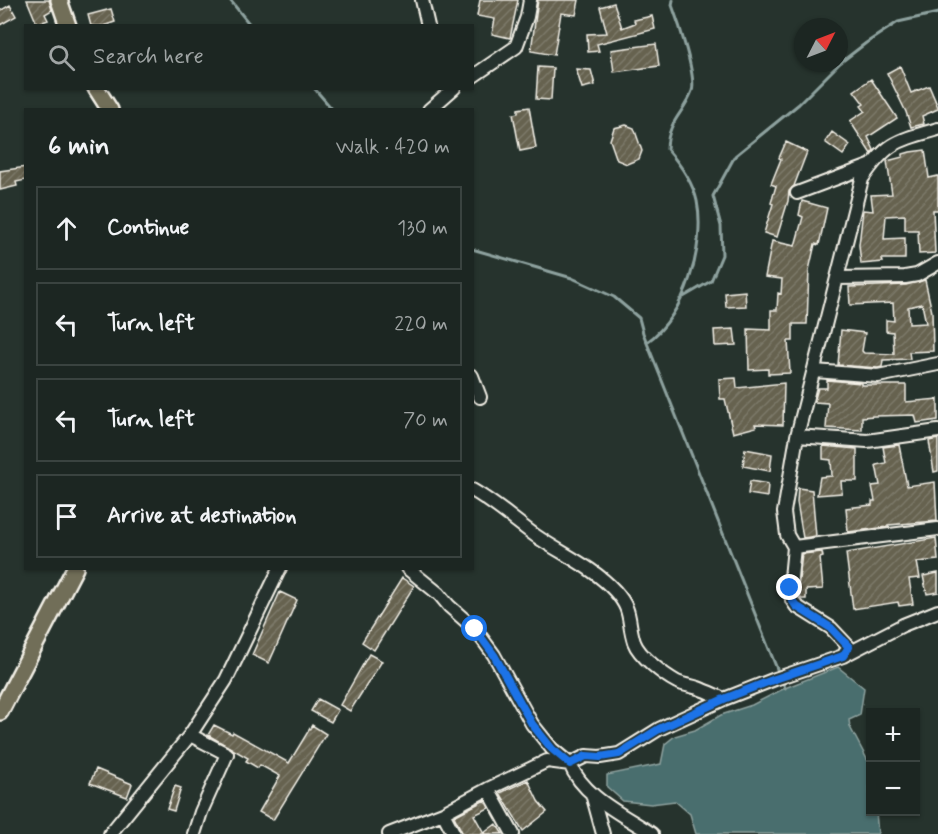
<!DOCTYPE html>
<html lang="en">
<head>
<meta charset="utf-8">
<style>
  :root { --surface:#1c2622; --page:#29322f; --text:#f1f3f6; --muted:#a0a5a5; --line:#3a4340 }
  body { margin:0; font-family:Mynerve,sans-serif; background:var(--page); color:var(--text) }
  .controls { position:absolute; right:18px; bottom:18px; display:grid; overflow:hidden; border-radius:0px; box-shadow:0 2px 4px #0004 }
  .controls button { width:54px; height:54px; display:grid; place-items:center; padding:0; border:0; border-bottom:2px solid var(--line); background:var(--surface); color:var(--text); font:30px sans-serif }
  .compass { position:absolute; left:794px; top:18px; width:54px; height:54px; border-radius:50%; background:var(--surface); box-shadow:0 2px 4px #0004; rotate:48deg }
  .stop { position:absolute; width:18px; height:18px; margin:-14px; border:4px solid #1a73e8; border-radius:50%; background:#fff }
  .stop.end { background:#1a73e8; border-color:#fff; box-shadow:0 2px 6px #0008 }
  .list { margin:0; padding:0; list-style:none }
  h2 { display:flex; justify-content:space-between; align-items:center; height:78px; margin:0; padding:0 24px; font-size:26px }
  h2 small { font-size:20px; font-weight:400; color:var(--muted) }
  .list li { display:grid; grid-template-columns:39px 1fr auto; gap:18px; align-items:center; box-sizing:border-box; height:84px; margin:0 12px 12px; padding:0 12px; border:2px solid var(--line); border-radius:0px }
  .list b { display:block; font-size:22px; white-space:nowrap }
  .list em { font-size:20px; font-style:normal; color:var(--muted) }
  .icon { flex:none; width:33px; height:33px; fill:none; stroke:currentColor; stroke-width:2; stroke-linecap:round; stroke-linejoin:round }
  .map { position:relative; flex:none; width:938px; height:834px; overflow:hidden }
  .search { position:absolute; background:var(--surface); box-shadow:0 2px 4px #0004; left:24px; top:24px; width:450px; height:66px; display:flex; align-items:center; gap:15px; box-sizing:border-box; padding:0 21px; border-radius:0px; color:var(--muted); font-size:22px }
  .panel { position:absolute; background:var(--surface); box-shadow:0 2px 4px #0004; left:24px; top:108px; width:450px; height:462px; border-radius:0px }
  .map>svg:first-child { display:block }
</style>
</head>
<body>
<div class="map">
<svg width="938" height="834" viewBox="0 0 938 834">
  <defs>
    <pattern id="building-hatch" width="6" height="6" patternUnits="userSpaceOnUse" patternTransform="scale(1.5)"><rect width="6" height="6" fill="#666250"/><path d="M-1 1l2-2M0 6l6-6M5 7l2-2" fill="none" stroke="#7c7969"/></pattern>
  </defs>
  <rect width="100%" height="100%" fill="#26332d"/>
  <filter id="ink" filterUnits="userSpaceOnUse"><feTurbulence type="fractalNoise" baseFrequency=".0167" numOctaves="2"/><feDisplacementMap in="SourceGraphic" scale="12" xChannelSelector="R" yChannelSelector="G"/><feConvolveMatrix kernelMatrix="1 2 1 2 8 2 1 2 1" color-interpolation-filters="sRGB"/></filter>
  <g filter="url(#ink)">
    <path fill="#4a6e6e" stroke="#8ea29f" stroke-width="1.5" d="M838 667 864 688 860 715 849 720 850 727 869 763 870 812H876L878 834H696L690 814 675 801 651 804 623 801 607 787V775L661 764 665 744 675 736 695 730 721 715 752 705 785 688Z"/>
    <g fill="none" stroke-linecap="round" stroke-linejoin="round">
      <path stroke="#8ea29f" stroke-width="3" d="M230 0 251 26
        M314 88 333 110
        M472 249 572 278 614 297 639 318 643 333 779 674
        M680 299 711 281 722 255 721 226 713 196 735 156 799 104 840 63 866 43 898 22 938 13
        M647 342C685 316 706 245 697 201 693 183 679 163 667 149 668 120 683 115 692 91 697 77 678 21 672 5L673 0
        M782 680 785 688"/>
    </g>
    <path fill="url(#building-hatch)" stroke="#f4f1e8" stroke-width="1.5" fill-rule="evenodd" d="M27 0H49L52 10 45 14 48 20 37 24Z
      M480 0H518L510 38 492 34 495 19 477 16Z
      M538 0H579L576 15 561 13 554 55 531 51Z
      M614 3 622 28 635 23 634 20 652 16 655 29 597 44 599 51 588 52 587 34 607 33 600 7Z
      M10 5 16 16 0 25V11Z
      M111 9 115 22 103 26H91L88 15Z
      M656 44 659 66 614 72 611 50Z
      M900 66 911 93 929 86 938 107V109L922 116 924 124 911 127 906 112 887 73Z
      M538 67 553 68 551 100 536 99Z
      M576 69 591 70 595 85 582 88Z
      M871 79 897 118 868 137 874 150 871 154 850 121 865 111 861 106 864 104 854 91Z
      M529 107 536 148 520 151 513 114 518 113V109Z
      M626 125 634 128 642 151 639 159 627 164 617 160 610 140 614 128Z
      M832 132 850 145 843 155 825 142Z
      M786 142 807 152 794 186 789 191 788 201 777 237 764 233 773 204 771 203 776 186 771 184 781 159 779 158Z
      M925 150 929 178 938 176V210H933L935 253 919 254 918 230H905V215L886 216 884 239 905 238V259H882L883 262 861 264 859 245 863 210 873 211 871 195 892 194 887 161 903 157V154L910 152Z
      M26 167V180L16 182 17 186 0 190V171Z
      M802 201 827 208 819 245 815 244 809 270 807 324H793V341H788L790 373 768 374V369L749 370 748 329 771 330V310H777L778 293 781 294 782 279 765 277 772 241 795 246 803 217 799 215Z
      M925 280 932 312 933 351 909 352 910 359 883 360 882 367 878 368 838 365 841 330 865 333 862 351 864 353 894 354 893 332 886 331V320L894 321 893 303 850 305 849 287 906 285ZM922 304 926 323 909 324 908 307Z
      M745 291 746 306 726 307 725 293Z
      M734 329 736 345 715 346 714 330Z
      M736 378 737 388 784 383 783 425 755 424 756 427 733 433 725 399H720L719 379Z
      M827 380 861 383V385H906V402L938 399V420L917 423 915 415 874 416 862 417V430L826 428 828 403 814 402 818 388H827Z
      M938 439V471L934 472 929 441Z
      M899 445 907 486 935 482 937 521 888 525V527L848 532 846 508 872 505V501H875L872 486 880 485 876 465 886 463 883 447Z
      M823 446 857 449V481H841L842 493 817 495 820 477 832 476 831 460 823 459Z
      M745 449 772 454 770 471 743 466Z
      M750 481 768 484 767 497 748 494Z
      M798 488 812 490 816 536 803 538 797 502Z
      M936 538 938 560 917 562 920 578 909 579 913 604 899 606 898 602 853 609 846 553Z
      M822 552 823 557 820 558 823 589 806 590V599H801L798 588 802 554Z
      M938 573V592L927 594 923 576Z
      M402 578 414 586 374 650 362 642Z
      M280 592 297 600 269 663 252 655Z
      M369 654 382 661 350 711 340 705Z
      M318 699 338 710 331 722 311 711Z
      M214 725 232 734 233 732 289 763 312 725 326 734 273 820 259 812 280 776 260 765 258 768 246 761 248 758 208 735Z
      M96 769 132 784 127 797 90 783Z
      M528 780 538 801 547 812 523 831 500 793Z
      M175 786 181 788 174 811 167 809Z
      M485 800 489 808 474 815 484 833 496 824 503 834H463L454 816Z"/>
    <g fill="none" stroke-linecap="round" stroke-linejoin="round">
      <g stroke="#f4f1e8" stroke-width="16">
        <path id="minor" d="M422 0 428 26
          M472 77 516 47 527 17 530 0
          M429 110 454 88
          M797 193 872 165
          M837 278 905 277 917 275 938 263
          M815 371 878 376 938 364
          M472 376 480 397
          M797 436 867 441 938 431
          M472 490C495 503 515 521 536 536 562 554 593 567 615 591 633 611 627 620 634 642 639 656 664 675 677 682 686 686 695 686 703 690 711 693 717 696 724 699
          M794 547 938 529
          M407 568 439 594 449 606 475 629 494 655 532 724 552 749 570 764 586 756 600 757 619 754 659 729 724 699 775 679 843 656 903 625 938 611
          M843 656 849 647 831 628 796 606 792 600 790 588 794 547 787 535 784 512 797 436 862 179C887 142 896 141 938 129
          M190 735 227 754 201 812 194 834
          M488 789 513 834
          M592 794 603 834
          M443 813 454 834
          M110 834 190 735 226 680 280 568
          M389 834 443 813 488 789 547 761 570 764C583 797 624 815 652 834"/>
      </g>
      <g stroke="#f4f1e8" stroke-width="20">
        <path id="major" d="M59 0 68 26
          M96 88 110 110
          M0 712 75 568"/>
      </g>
      <use href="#minor" stroke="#26332d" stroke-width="12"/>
      <use href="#major" stroke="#716e59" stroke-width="15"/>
    </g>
  </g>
  <g fill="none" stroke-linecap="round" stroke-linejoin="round" filter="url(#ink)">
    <path stroke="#1a73e8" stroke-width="8" d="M475 629 494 655 532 724 552 749 570 764 586 756 600 757 619 754 659 729 724 699 775 679 843 656 849 647 831 628 796 606 792 600 790 588"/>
  </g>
</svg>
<div class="controls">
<button>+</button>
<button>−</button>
</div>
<svg class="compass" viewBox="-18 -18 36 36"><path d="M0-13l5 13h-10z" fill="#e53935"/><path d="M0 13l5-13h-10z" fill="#a0a5a5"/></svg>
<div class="stop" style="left:475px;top:629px"></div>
<div class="stop end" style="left:790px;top:588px"></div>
<div class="search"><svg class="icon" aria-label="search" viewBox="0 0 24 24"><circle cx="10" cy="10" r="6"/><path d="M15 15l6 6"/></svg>Search here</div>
<section class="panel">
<h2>6 min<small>Walk · 420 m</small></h2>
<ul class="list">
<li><svg class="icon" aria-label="ahead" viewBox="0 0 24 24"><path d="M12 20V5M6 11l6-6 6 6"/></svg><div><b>Continue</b></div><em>130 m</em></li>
<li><svg class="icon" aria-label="left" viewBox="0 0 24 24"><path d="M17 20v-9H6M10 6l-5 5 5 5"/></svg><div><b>Turn left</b></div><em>220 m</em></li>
<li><svg class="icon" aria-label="left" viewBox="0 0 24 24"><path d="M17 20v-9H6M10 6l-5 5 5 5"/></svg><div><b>Turn left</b></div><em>70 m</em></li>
<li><svg class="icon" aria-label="arrive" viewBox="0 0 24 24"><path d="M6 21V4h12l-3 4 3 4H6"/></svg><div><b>Arrive at destination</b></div></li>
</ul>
</section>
</div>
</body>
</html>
